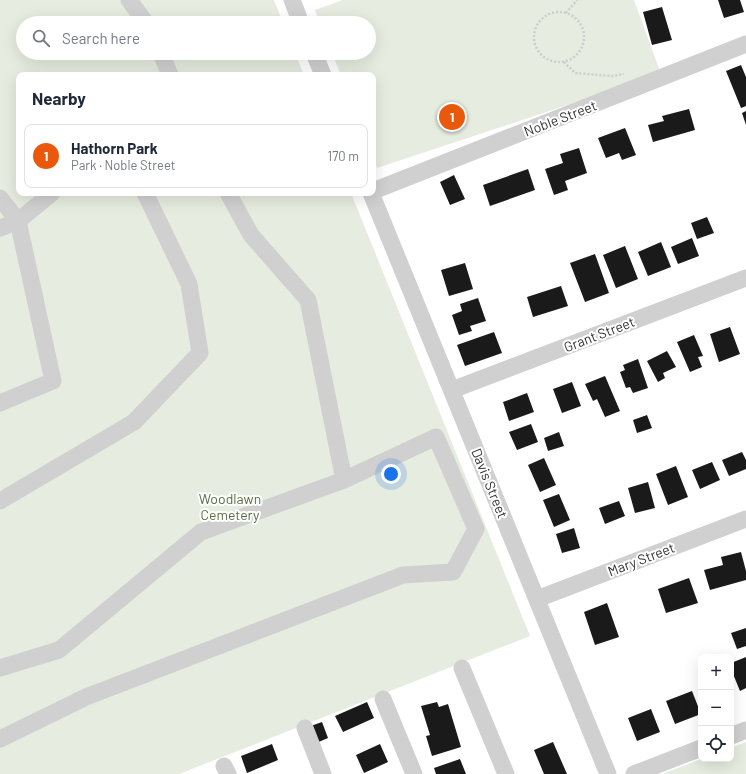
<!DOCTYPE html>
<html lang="en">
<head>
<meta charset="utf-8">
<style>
  :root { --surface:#fff; --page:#f6f6f7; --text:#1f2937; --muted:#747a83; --line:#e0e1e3; --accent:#ea580c }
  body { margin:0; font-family:Barlow,sans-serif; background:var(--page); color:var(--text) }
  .controls { position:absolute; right:12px; bottom:12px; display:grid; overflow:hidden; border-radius:8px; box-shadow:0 4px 16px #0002 }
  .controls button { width:36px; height:36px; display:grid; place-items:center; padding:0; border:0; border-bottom:1px solid var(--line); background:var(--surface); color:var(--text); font:20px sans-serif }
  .you { position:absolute; left:391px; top:474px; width:14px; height:14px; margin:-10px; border:3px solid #fff; border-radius:50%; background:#1a73e8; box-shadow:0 0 0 6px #1a73e833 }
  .badge { display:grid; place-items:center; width:26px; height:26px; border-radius:50%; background:var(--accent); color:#fff; font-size:13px; font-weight:700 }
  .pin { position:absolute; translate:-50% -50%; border:2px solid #fff; box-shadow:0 1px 4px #0006 }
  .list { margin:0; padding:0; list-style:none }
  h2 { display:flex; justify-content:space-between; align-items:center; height:52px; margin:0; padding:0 16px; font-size:17px }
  h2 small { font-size:13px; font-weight:400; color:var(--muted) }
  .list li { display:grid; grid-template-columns:26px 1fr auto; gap:12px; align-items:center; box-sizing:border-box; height:64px; margin:0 8px 8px; padding:0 8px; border:1px solid var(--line); border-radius:8px }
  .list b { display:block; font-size:15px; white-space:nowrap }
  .list p { margin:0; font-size:13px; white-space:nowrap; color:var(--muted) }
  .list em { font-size:13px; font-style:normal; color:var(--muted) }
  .icon { flex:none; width:22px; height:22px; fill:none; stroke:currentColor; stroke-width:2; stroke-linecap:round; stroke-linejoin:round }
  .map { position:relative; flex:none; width:746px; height:774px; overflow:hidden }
  .search { position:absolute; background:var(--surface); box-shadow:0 4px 16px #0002; left:16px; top:16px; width:360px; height:44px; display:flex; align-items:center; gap:10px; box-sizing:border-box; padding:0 14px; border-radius:22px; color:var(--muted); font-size:15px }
  .panel { position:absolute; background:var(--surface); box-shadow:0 4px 16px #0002; left:16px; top:72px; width:360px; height:124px; border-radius:8px }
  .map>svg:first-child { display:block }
</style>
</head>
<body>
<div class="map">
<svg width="746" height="774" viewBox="0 0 746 774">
  <rect width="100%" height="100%" fill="#fff"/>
  <path fill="#e6ecdf" d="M0 0H274L283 23H23V53H295L304 75H19V193H351L530 636 179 774H0Z
    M343 0H634L661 74 377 168 373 158V75H341L332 53H369V23H320L315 10Z
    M746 742V774H662L701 759H731V748Z"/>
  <path fill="#1a1a1a" d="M718 0H740L744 12 724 18Z
    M662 7 672 40 652 45 643 12Z
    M741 65 746 77V106L741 108 726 71Z
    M689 109 695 130 653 142 648 125 664 121 662 116Z
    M746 111V125L742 113Z
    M625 128 636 155 622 160 619 153 606 158 598 138Z
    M579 148 587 173 565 181 568 190 554 195 545 169 563 163 560 154Z
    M528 169 535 190 490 206 483 185Z
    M454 175 465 199 450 205 440 182Z
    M707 217 714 233 697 239 691 223Z
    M692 238 699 256 678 264 671 247Z
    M661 242 671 267 648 276 638 252Z
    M625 246 638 279 616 288 603 255Z
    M595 254 609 293 585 302 570 263Z
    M465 263 473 289 449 296 441 270Z
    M561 286 568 306 533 317 527 297Z
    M478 298 486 321 470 326 472 331 459 335 452 315 462 311 460 304Z
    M730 327 740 354 719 362 710 334Z
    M494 332 502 353 465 366 457 345Z
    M694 335 703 356 698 357 702 367 690 372 677 342Z
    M667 351 676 367 663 373 665 378 658 382 647 361Z
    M638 359 648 388 633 393 630 387 626 388 620 372 625 370 623 365Z
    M605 376 620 411 605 417 597 399 593 401 585 384Z
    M572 382 581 406 562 413 553 389Z
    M527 393 534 412 509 421 503 402Z
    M647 415 652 428 637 433 633 420Z
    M531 424 538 442 517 450 509 432Z
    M559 432 564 446 548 451 544 438Z
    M742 452 746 460V469L729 476 722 460Z
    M544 458 556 485 540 492 528 465Z
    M712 462 720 480 700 489 692 470Z
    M676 466 688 497 668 505 656 474Z
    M648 482 655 508 635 513 628 488Z
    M559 494 570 520 554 527 543 500Z
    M619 501 625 516 605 524 599 508Z
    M574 528 580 548 562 553 556 534Z
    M741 552 746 571V580L710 590 704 570 723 565 721 557Z
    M689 578 698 603 666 613 658 589Z
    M607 603 619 637 595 645 584 612Z
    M746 628V646L737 649 731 633Z
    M746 657V688L740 691 731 669V663Z
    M692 691 701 714 675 724 666 701Z
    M367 702 374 718 343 732 335 716Z
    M437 702 439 707 448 704 461 747 432 756 426 736 430 735 421 706Z
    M651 709 660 732 637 741 628 718Z
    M322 722 328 738 314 744 308 727Z
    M553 742 567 774H544L534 750Z
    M272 744 278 760 247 773 241 756Z
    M380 744 388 762 364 773 356 755Z
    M460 759 466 774H436L434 768Z"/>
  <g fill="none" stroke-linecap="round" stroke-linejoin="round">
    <path stroke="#cdcdcd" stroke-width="2.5" stroke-dasharray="2 2" stroke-linecap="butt" d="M534 37a25 25 0 1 1 50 0a25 25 0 1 1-50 0Z
      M566 13 577 0
      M564 62 575 73 612 76 624 74"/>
    <path stroke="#d0d0d0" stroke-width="17" d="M129 0 146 23
      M292 0 301 23
      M161 53 170 75
      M314 53 323 75
      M373 191 746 44
      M371 193 608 774
      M0 198 18 221 0 228
      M452 390 746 278
      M0 403 53 381 18 221 52 193
      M0 501 134 422 200 353 189 284 145 193
      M537 599 746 519
      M0 668 59 650 201 532 344 480 308 300 251 235 228 193
      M462 668 506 774
      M383 699 414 774
      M305 728 323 774
      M731 736 746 730
      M0 739 86 697 403 575 453 572 476 529 436 437 344 480
      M224 766 228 774
      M634 774 701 748"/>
  </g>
  <g text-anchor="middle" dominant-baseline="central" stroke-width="4" stroke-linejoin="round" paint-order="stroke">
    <g font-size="14" fill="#333" stroke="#fff">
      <text transform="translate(560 118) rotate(-21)">Noble Street</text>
      <text transform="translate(599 334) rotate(-21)">Grant Street</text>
      <text transform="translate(490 483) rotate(68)">Davis Street</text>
      <text transform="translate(641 559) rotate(-21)">Mary Street</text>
    </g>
    <g font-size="14" fill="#56703f" stroke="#fff">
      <text x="230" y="498">Woodlawn<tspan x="230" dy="16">Cemetery</tspan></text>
    </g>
  </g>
</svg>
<div class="controls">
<button>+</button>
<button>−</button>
<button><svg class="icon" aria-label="locate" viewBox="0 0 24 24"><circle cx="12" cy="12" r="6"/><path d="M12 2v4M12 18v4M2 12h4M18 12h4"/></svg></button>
</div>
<div class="you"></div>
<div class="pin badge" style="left:452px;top:117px">1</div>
<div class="search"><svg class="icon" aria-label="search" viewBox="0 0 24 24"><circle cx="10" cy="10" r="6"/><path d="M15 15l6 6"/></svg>Search here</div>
<section class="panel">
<h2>Nearby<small></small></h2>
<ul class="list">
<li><span class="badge">1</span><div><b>Hathorn Park</b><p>Park · Noble Street</p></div><em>170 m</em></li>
</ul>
</section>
</div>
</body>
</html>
